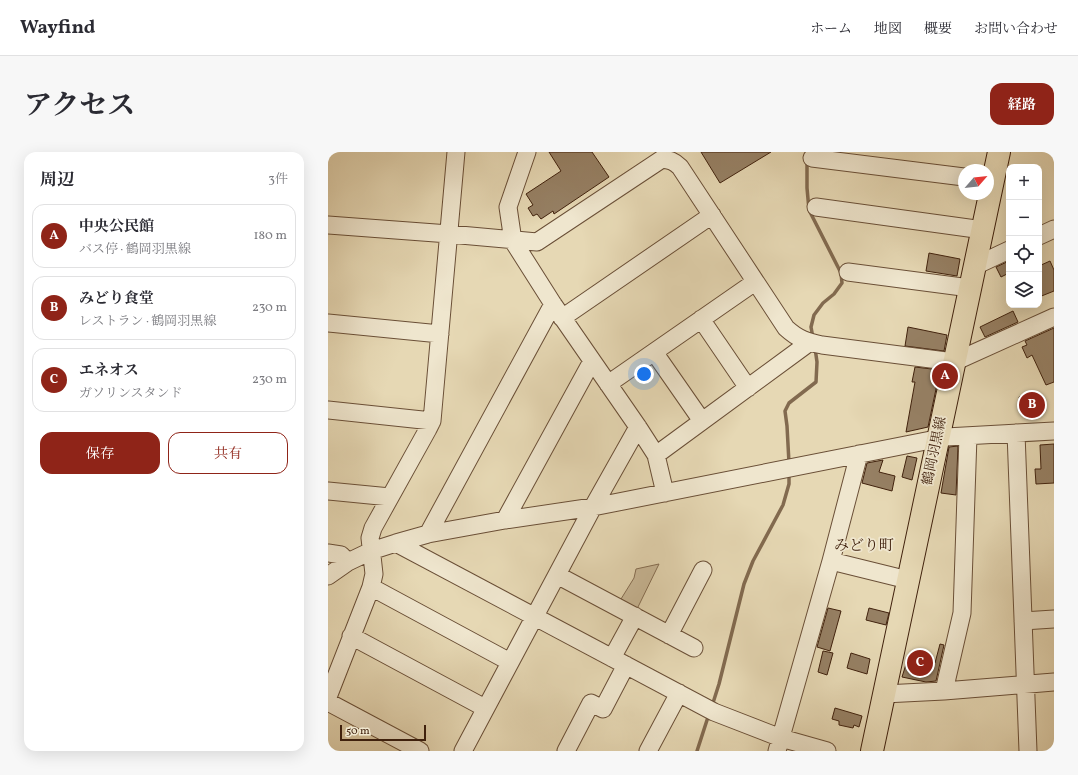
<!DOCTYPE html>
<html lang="ja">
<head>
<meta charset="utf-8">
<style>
  :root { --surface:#fff; --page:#f7f7f7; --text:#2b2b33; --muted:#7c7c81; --line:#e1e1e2; --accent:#8f2418 }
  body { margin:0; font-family:Vollkorn,"Noto Serif JP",serif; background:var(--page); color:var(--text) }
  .controls { position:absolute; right:12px; top:12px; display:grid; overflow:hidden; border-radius:8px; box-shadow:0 4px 16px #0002 }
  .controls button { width:36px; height:36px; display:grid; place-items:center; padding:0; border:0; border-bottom:1px solid var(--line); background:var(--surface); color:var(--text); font:20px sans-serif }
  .compass { position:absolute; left:630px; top:12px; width:36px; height:36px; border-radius:50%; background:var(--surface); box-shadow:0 4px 16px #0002; rotate:62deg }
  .scale { position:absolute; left:12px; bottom:10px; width:86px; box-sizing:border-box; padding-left:4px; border:2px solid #40210d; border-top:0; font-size:11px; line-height:14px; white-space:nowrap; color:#40210d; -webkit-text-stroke:3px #efe6ce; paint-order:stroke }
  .you { position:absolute; left:316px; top:222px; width:14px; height:14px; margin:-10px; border:3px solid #fff; border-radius:50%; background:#1a73e8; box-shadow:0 0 0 6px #1a73e833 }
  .badge { display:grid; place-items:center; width:26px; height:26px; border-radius:50%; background:var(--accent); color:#fff; font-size:13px; font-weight:700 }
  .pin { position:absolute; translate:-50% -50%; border:2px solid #fff; box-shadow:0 1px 4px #0006 }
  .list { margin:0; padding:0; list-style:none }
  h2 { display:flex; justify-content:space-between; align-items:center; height:52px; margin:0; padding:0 16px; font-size:17px }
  h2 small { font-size:13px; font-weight:400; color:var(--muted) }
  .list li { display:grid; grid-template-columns:26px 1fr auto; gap:12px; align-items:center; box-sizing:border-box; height:64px; margin:0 8px 8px; padding:0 8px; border:1px solid var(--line); border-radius:12px }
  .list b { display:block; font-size:15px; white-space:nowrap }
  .list p { margin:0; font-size:13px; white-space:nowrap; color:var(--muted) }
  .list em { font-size:13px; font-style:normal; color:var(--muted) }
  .actions { display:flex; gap:8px; padding:12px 16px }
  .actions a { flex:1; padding:9px 0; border:1px solid var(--accent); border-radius:12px; text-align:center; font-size:14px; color:var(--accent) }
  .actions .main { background:var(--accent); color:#fff }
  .icon { flex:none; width:22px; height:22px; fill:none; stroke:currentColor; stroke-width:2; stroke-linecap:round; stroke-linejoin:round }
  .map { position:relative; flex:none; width:726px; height:599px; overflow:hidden; border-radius:12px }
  header { display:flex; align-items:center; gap:24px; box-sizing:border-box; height:56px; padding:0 20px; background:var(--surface); border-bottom:1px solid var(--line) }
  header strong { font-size:19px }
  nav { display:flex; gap:22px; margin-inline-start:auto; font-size:14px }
  .intro { display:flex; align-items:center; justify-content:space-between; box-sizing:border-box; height:96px; padding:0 24px }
  h1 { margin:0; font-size:28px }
  .button { padding:10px 18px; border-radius:12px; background:var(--accent); color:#fff; font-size:14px; font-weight:700 }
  main { display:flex; gap:24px; padding:0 24px }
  aside { flex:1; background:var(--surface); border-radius:12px; box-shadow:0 4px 16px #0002 }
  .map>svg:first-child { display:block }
</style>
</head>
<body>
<header>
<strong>Wayfind</strong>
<nav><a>ホーム</a><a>地図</a><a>概要</a><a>お問い合わせ</a></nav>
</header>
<div class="intro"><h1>アクセス</h1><a class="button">経路</a></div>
<main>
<aside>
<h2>周辺<small>3件</small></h2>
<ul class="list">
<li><span class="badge">A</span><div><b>中央公民館</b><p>バス停 · 鶴岡羽黒線</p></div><em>180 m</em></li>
<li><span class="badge">B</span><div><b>みどり食堂</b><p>レストラン · 鶴岡羽黒線</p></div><em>230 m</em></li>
<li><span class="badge">C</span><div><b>エネオス</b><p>ガソリンスタンド</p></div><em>230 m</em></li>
</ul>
<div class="actions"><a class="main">保存</a><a>共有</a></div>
</aside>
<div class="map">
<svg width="726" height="599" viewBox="0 0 726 599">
  <rect width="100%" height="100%" fill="#e6d8b4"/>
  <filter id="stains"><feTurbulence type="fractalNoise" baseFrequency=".005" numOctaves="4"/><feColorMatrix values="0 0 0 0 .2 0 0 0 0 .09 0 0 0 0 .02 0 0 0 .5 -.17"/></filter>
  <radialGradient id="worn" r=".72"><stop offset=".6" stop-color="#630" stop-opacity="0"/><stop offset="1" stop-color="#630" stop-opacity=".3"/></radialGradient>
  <path fill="#cab998" stroke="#856d52" d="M331 412 309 457 293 447 306 426 308 417Z"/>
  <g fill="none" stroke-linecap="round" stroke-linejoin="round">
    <path stroke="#826a4f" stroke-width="3.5" d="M479 9V36L481 58 513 121 514 131 506 142 495 151 486 163 483 175 485 186
      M461 311 459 274 457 259 461 251 488 230 489 210 487 196
      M384 554 391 532 416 432 425 409 455 353 461 332V321
      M369 599 381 562"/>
  </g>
  <path fill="#968064" stroke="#40210d" d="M221 0H264L281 25 226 62 225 59 213 67 209 62 205 64 200 56 205 53 198 42 233 19Z
    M373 0H443L392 31Z
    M601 101 632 107 629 124 598 119Z
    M681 109V121L673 125 668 115Z
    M722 109 726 118V139L711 145V114Z
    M685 159 690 170 657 185 652 175Z
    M580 175 619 183 616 199 577 194Z
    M726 176V230L718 233 704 203 699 206 694 195 699 193 697 189Z
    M587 215 612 218 600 275 578 280 587 230H584Z
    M701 242 703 247 708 245 714 261 702 265 697 253 694 254 691 245Z
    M726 292V331L708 332 707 317H713L712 293Z
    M630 294 628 343 613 341 621 295Z
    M579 304 589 306 584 328 574 325Z
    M555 308 551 320 567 324 564 339 534 331 539 311Z
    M500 456 513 459 502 499 489 495Z
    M541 456 561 461 558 473 538 468Z
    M612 492 616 493 608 529 598 530 574 525 580 506 607 511Z
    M495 499 505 501 499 523 490 520Z
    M523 501 542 507 539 522 519 516Z
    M507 556 534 564 531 575 526 573 525 576 511 573V569L504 567Z"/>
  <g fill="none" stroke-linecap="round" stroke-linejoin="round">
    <g stroke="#6a4f37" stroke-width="19">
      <path id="minor" d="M199 0 180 55 185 89 225 152 310 275 328 303 337 341
        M484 6 636 25
        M488 55 655 78
        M0 73 121 82 209 90 334 7C342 8 346 9 352 15L458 176C470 187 479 190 494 193L626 210 726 165
        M711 84 726 77
        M647 114 681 98
        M520 120 642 136
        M234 166 384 63
        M373 167 420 236
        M0 171 112 182
        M326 200 374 269
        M280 232 427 130
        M0 258 104 269
        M688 281 700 599
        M328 303 482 190
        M0 339 62 345
        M177 368 264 209
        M100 382 225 152
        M68 391 386 560 453 586 499 599
        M0 401 13 403 20 410
        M503 409 580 428
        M229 423 366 496
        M0 424 20 410 43 399 68 391 100 382 177 368 265 355 618 285 726 279
        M43 435 182 510
        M695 469 726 467
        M341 483 375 418
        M23 484 157 556
        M284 506 307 464
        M616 539 634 461 640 284
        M556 542 616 539 726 530
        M0 545 43 435 46 422 42 386 45 376 100 277 104 269 128 0
        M0 550 92 599
        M135 599 265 355 310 275
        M238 599 263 551 275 557 298 513
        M320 599 351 541
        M449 599 503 409 531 302"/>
    </g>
    <g stroke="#40210d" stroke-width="24">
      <path id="major" d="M544 599 671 0"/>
    </g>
    <use href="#minor" stroke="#efe6ce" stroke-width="17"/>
    <use href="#major" stroke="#e6d8b4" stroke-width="22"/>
  </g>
  <g text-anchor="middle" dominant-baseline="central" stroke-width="3.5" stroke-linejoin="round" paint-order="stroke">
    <g font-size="14" fill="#40210d" stroke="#efe6ce">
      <text transform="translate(607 299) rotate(-78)">鶴岡羽黒線</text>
    </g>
    <g font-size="15" fill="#40210d" stroke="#efe6ce">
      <text x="536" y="394">みどり町</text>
    </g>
  </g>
  <rect width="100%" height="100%" filter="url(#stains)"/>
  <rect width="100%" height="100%" fill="url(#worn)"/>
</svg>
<div class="controls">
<button>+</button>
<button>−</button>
<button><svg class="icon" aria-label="locate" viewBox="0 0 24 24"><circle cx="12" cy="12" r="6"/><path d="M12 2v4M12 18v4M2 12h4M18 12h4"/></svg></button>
<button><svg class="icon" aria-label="layers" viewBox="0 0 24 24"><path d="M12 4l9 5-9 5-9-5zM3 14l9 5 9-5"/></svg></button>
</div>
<svg class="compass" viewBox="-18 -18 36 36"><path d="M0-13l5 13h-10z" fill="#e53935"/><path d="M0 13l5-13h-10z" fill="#7c7c81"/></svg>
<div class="scale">50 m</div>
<div class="you"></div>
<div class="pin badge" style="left:617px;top:224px">A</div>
<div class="pin badge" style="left:704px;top:253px">B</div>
<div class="pin badge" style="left:592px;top:511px">C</div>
</div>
</main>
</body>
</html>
